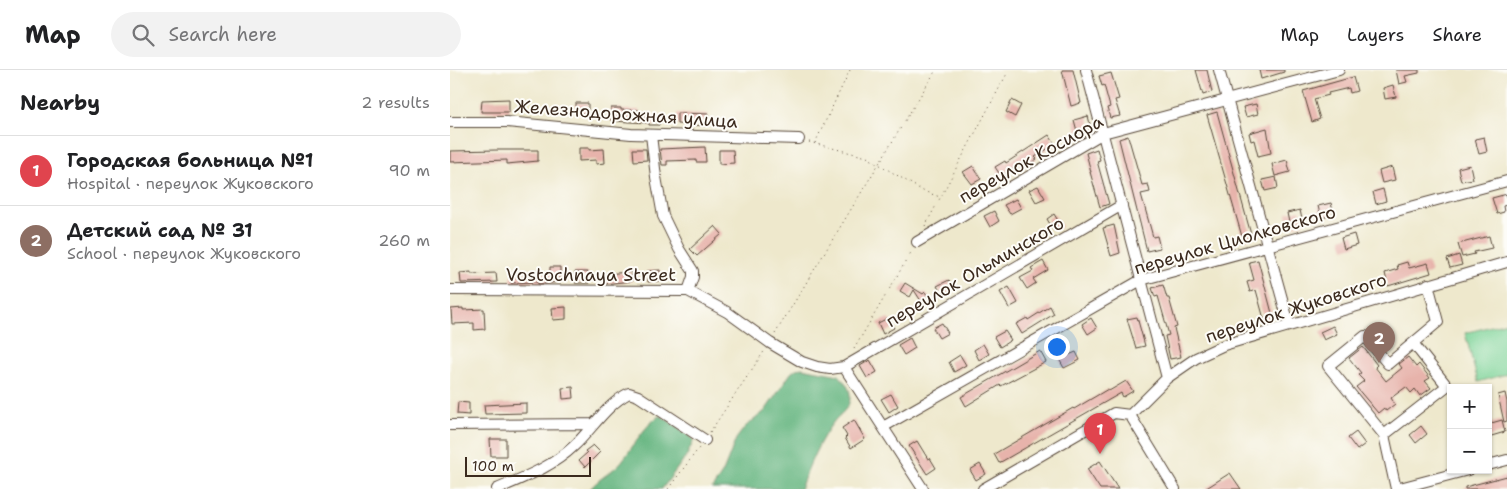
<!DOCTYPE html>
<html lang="en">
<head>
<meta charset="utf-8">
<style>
  :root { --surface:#fff; --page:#f2f2f2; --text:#202124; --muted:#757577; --line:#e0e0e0; --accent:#d93025 }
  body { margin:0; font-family:"Shantell Sans",sans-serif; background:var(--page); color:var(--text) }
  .controls { position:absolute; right:15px; bottom:15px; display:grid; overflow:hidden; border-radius:0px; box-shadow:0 1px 4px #0004 }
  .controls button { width:45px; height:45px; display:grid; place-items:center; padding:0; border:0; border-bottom:1px solid var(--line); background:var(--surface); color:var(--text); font:25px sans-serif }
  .scale { position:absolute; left:15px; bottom:12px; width:126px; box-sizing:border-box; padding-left:5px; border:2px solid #3b2a1e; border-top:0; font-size:14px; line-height:18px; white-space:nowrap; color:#3b2a1e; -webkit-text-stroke:4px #fdfcf7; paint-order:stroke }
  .you { position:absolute; left:606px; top:276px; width:18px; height:18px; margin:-12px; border:4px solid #fff; border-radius:50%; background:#1a73e8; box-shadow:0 0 0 8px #1a73e833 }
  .badge { display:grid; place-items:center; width:32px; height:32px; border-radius:50%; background:var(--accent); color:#fff; font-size:16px; font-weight:700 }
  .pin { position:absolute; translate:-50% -41px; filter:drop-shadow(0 1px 2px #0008) }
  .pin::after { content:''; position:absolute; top:26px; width:18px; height:15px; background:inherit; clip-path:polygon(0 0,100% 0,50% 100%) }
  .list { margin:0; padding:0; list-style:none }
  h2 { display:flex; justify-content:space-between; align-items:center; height:65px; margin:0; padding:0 20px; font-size:21px }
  h2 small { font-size:16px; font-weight:400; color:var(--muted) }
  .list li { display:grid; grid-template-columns:32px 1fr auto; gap:15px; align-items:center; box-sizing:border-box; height:70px; padding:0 20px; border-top:1px solid var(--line) }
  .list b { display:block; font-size:19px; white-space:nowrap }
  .list p { margin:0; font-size:16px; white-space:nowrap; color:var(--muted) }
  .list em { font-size:16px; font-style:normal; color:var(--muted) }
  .icon { flex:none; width:28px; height:28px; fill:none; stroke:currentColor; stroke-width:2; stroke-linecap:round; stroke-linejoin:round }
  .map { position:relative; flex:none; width:1057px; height:419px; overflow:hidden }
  header { display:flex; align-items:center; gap:30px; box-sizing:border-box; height:70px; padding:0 25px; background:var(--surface); border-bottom:1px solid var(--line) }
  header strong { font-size:24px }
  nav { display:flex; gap:28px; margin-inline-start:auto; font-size:18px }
  .search { width:350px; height:45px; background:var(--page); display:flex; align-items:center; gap:12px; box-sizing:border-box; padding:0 18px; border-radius:28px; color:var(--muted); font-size:19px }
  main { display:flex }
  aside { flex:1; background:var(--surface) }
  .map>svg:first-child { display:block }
</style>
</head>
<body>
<header>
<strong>Map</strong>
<div class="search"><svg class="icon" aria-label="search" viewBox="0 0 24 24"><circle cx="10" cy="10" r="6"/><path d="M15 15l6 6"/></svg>Search here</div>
<nav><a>Map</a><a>Layers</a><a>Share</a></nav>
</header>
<main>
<aside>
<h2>Nearby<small>2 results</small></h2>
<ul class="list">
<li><span class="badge" style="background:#e0444e">1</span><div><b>Городская больница №1</b><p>Hospital · переулок Жуковского</p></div><em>90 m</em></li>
<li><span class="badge" style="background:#8d6e63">2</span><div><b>Детский сад № 31</b><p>School · переулок Жуковского</p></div><em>260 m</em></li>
</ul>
</aside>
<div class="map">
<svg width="1057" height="419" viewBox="0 0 1057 419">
  <rect width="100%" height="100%" fill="#fdfcf7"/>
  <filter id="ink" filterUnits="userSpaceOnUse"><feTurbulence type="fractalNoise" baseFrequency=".02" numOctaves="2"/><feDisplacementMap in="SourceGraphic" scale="10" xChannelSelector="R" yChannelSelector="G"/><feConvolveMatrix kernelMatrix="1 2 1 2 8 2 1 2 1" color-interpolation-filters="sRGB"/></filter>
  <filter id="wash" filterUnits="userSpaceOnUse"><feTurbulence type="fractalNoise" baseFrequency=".0096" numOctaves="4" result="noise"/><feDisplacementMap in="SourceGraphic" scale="20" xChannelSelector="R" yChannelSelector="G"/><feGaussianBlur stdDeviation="1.12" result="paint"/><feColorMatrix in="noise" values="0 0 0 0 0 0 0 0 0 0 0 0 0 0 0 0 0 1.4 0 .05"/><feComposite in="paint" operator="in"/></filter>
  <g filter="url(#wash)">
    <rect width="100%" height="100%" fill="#eee8cc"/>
    <path fill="#7cd397" stroke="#5c7e5a" d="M1057 252V304L1028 312 1015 263Z"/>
    <path fill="#65b580" stroke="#50704f" d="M352 298 389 305C395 312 401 319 400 328 400 337 391 344 385 350 369 370 359 396 350 419H262L273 402 286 369 295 357 315 341 341 303 346 299Z
      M209 346 213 347 241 367 244 370 237 385 212 419H140C149 408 164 401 172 391 184 376 193 357 209 346Z"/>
    <g id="blocks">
      <path fill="#e7b3ab" d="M612 0H623L631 33 621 36Z
        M746 0H757L762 22 753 25Z
        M809 0H834V2L811 9Z
        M946 0H969V3L955 6 957 12 949 14Z
        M661 3 669 29 665 30 670 46 660 48 657 38 660 37 654 15 652 16 649 6Z
        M903 7 907 21 900 23 899 18 878 23 879 25 864 29 870 49 862 52 853 21Z
        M943 15 946 27 935 29 933 18Z
        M59 29V42H31L32 30Z
        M562 30 571 35 565 47 556 42Z
        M126 33H138V44L126 43Z
        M806 34 808 44 796 47 793 37Z
        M161 38H171V40H189V46H209V55H199V53L161 51Z
        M767 42 802 168 793 170 757 45Z
        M227 43 258 44V56L227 54Z
        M638 46 641 58 627 61 624 50Z
        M817 58 821 83 808 86 804 70 801 71 799 63Z
        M599 65 605 74 585 87 587 89 573 98 571 93 551 106 545 97 555 91 556 93Z
        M678 66 692 115 698 114 700 122 691 124 703 167 707 166 710 178 697 181 669 69Z
        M1034 67 1037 82 1029 84 1025 69Z
        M255 77 256 92H246V90L217 91V95H212L210 79Z
        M129 78H139V80L154 79 155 93 146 94V90L129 91Z
        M183 79H196L197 90 184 91Z
        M647 79 650 90 647 91 659 134 650 137 640 102H641L636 83Z
        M47 80H88V91L57 94V90L0 92V81Z
        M269 80H283L284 93 269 94Z
        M837 90 840 102 825 106 822 94Z
        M1020 95 1023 109 1011 111 1008 98Z
        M523 96 531 109 522 114 513 102Z
        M942 97 945 110 932 113 929 101Z
        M826 107 828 118 815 121 812 110Z
        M588 116 595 128 586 132 579 120Z
        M933 119 936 131 926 134 923 122Z
        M1057 124V135L1053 136 1054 142 1047 144 1042 128Z
        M566 129 571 138 560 144 554 135Z
        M881 133 884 145 871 148 868 136Z
        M850 140 853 154 840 157 837 143Z
        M544 141 549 151 540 157 534 146Z
        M604 144 612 157 604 161 597 149Z
        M664 155 670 183 661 186 653 158Z
        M265 156 272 164 247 186 240 179Z
        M904 164 907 175 894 179 891 168Z
        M1039 166 1042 178 1024 182 1025 184 1012 187 1008 174Z
        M1009 185 1012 195 1000 198 997 189Z
        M808 190 823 247 814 249 806 220 800 222 797 212 804 210 799 192Z
        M593 191 598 200 583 209 586 213 577 219 570 208 583 201 581 198Z
        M957 192 959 198 978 193 981 203 938 216 935 203 948 199 947 195Z
        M100 197H110V212L88 214V212L61 213V203H100Z
        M210 200V211L198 212 197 201Z
        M21 202V204L46 203 47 212 11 213 10 203Z
        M125 202H138L139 213H125Z
        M181 202 182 211 154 214 153 204Z
        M499 210 504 220 493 226 487 216Z
        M455 213 473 224 475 222 480 229 473 234 464 220 460 227 450 221Z
        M713 215 717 228H719L727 257 724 258 731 287 720 289 715 266 719 265 708 226 705 227 702 218Z
        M559 217 568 233 559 238 550 222Z
        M600 236 604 244 572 264 566 254 577 248 578 250Z
        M116 237V249L103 250 102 238Z
        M13 238V240L34 239 35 259 24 260V253L2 254 1 239Z
        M687 247 695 276 686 278 677 249Z
        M438 248 444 258 433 264 428 253Z
        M641 248 647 258 638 264 632 254Z
        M492 253 498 263 489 268 483 258Z
        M883 256 887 264 874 270 870 262Z
        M555 261 561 270 550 277 544 267Z
        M460 268 465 278 454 285 448 275Z
        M533 274 539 284 529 290 524 280Z
        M913 277 927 295 925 297 936 311 952 298 949 294 958 287 966 297 969 294 980 308 975 311 981 318 970 326 965 319 961 323 956 317 941 328 945 334 936 341 934 338 928 343 906 317 914 311 908 305 911 303 899 288Z
        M590 281 596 292 551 316 550 315 516 336 511 327Z
        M626 282 630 290 614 298 609 289Z
        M510 285 516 295 504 302 499 292Z
        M420 290 427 302 417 308 410 296Z
        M676 311 683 321 673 327 671 323 549 393 544 384 623 338 624 339 658 319 659 321Z
        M123 317 124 328 113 329 112 318Z
        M1055 323 1057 332V351L1054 352 1048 325Z
        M441 324 448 336 439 342 431 329Z
        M8 332 19 333V345L7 344Z
        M76 333V343L35 344 34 335Z
        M404 350 415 369 401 378 395 368 397 366 392 358Z
        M1052 350 1055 362 1038 367V354Z
        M971 356 977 364 966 373 960 365Z
        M906 362 915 374 907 380 898 368Z
        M40 369H56V386H41Z
        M467 371 478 389 480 388 486 398 477 404 459 376Z
        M143 375 150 382 135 397 129 390 137 383 135 381Z
        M650 391 668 419H650L637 399Z
        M530 394 536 404 526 410 520 400Z
        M780 403 791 419H755Z
        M1057 406V419H1015V417Z"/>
    </g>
  </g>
  <g filter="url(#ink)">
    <use href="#blocks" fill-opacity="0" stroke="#564638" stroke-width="1"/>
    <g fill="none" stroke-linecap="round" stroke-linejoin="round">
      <g stroke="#564638" stroke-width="12">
        <path id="minor" d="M636 0 717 308
          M769 0 839 254
          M0 52H57L181 64 349 69
          M201 65 206 107 213 146 229 179 243 201V207L238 221
          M467 172 653 63 889 0
          M0 220 238 221 277 242 320 273 352 292 367 297 380 299 394 297 672 135
          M394 297 473 419
          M680 345 725 419
          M0 355 143 354
          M433 357 691 210 1057 111
          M934 365 878 296 915 266 938 294 963 273
          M1038 395 1057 390
          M47 419C75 407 102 397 124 376 142 359 156 335 179 323L188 326 255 370
          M533 419 664 343 680 345 717 308 746 288 774 275 1057 192
          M946 419 934 365 997 316 963 273 988 252 978 214
          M946 419 1018 400"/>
      </g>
      <path stroke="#564638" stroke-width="1" stroke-dasharray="1 4" stroke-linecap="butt" d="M359 72 417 87 473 121 490 127
        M365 73 400 0
        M475 156 559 0
        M325 264 486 0
        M404 279 463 179
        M260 362 315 280
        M218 419 249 378"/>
      <use href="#minor" stroke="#fff" stroke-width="10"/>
    </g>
  </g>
  <g text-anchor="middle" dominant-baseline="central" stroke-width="4" stroke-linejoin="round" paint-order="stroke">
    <g font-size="18" fill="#3b2a1e" stroke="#fdfcf7">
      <text transform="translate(176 44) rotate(4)">Железнодорожная улица</text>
      <text transform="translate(581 89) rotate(-29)">переулок Косиора</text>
      <text transform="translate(785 170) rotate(-16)">переулок Циолковского</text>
      <text transform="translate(525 202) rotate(-30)">переулок Ольминского</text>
      <text x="141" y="205">Vostochnaya Street</text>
      <text transform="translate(846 238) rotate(-18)">переулок Жуковского</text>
    </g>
  </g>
</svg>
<div class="controls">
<button>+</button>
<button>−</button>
</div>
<div class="scale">100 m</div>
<div class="you"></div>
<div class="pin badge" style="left:650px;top:384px;background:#e0444e">1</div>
<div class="pin badge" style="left:929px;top:293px;background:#8d6e63">2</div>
</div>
</main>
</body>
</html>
